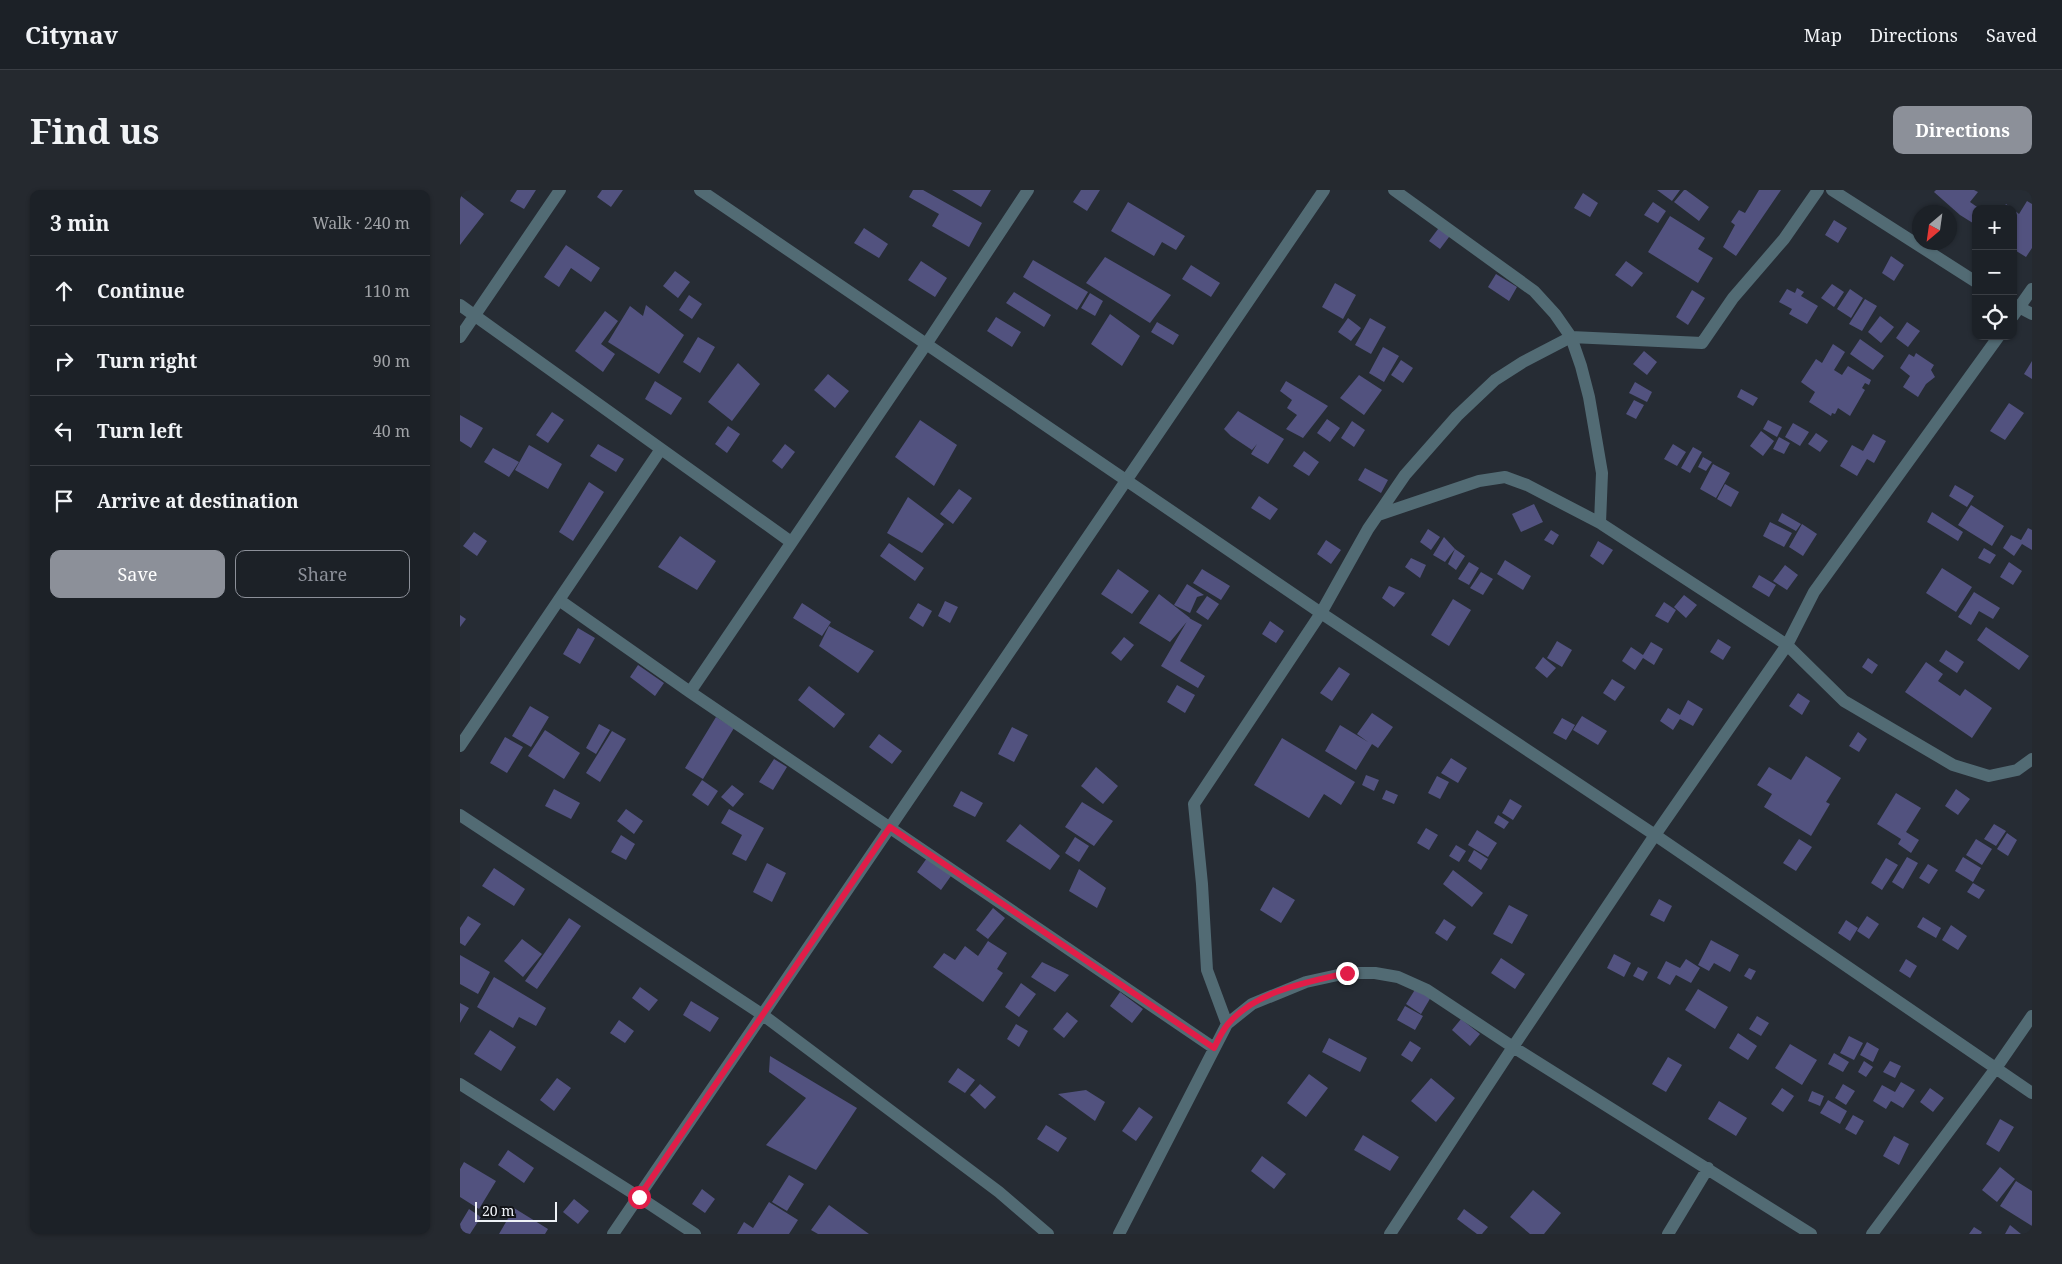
<!DOCTYPE html>
<html lang="en">
<head>
<meta charset="utf-8">
<style>
  :root { --surface:#1c2127; --page:#25292f; --text:#f1f3f6; --muted:#a0a3a7; --line:#3a3e44; --accent:#8c9099 }
  body { margin:0; font-family:"Noto Serif",serif; background:var(--page); color:var(--text) }
  .controls { position:absolute; right:15px; top:15px; display:grid; overflow:hidden; border-radius:10px; box-shadow:0 1px 4px #0004 }
  .controls button { width:45px; height:45px; display:grid; place-items:center; padding:0; border:0; border-bottom:1px solid var(--line); background:var(--surface); color:var(--text); font:25px sans-serif }
  .compass { position:absolute; left:1452px; top:15px; width:45px; height:45px; border-radius:50%; background:var(--surface); box-shadow:0 1px 4px #0004; rotate:209deg }
  .scale { position:absolute; left:15px; bottom:12px; width:82px; box-sizing:border-box; padding-left:5px; border:2px solid #eef2f7; border-top:0; font-size:14px; line-height:18px; white-space:nowrap; color:#eef2f7; -webkit-text-stroke:4px #121418; paint-order:stroke }
  .stop { position:absolute; width:15px; height:15px; margin:-11px; border:4px solid #e11d48; border-radius:50%; background:#fff }
  .stop.end { background:#e11d48; border-color:#fff; box-shadow:0 1px 5px #0008 }
  .list { margin:0; padding:0; list-style:none }
  h2 { display:flex; justify-content:space-between; align-items:center; height:65px; margin:0; padding:0 20px; font-size:21px }
  h2 small { font-size:16px; font-weight:400; color:var(--muted) }
  .list li { display:grid; grid-template-columns:32px 1fr auto; gap:15px; align-items:center; box-sizing:border-box; height:70px; padding:0 20px; border-top:1px solid var(--line) }
  .list b { display:block; font-size:19px; white-space:nowrap }
  .list em { font-size:16px; font-style:normal; color:var(--muted) }
  .actions { display:flex; gap:10px; padding:15px 20px }
  .actions a { flex:1; padding:11px 0; border:1px solid var(--accent); border-radius:10px; text-align:center; font-size:18px; color:var(--accent) }
  .actions .main { background:var(--accent); color:#fff }
  .icon { flex:none; width:28px; height:28px; fill:none; stroke:currentColor; stroke-width:2; stroke-linecap:round; stroke-linejoin:round }
  .map { position:relative; flex:none; width:1572px; height:1044px; overflow:hidden; border-radius:10px }
  header { display:flex; align-items:center; gap:30px; box-sizing:border-box; height:70px; padding:0 25px; background:var(--surface); border-bottom:1px solid var(--line) }
  header strong { font-size:24px }
  nav { display:flex; gap:28px; margin-inline-start:auto; font-size:18px }
  .intro { display:flex; align-items:center; justify-content:space-between; box-sizing:border-box; height:120px; padding:0 30px }
  h1 { margin:0; font-size:35px }
  .button { padding:12px 22px; border-radius:10px; background:var(--accent); color:#fff; font-size:18px; font-weight:700 }
  main { display:flex; gap:30px; padding:0 30px }
  aside { flex:1; background:var(--surface); border-radius:10px; box-shadow:0 1px 4px #0004 }
  .map>svg:first-child { display:block }
</style>
</head>
<body>
<header>
<strong>Citynav</strong>
<nav><a>Map</a><a>Directions</a><a>Saved</a></nav>
</header>
<div class="intro"><h1>Find us</h1><a class="button">Directions</a></div>
<main>
<aside>
<h2>3 min<small>Walk · 240 m</small></h2>
<ul class="list">
<li><svg class="icon" aria-label="ahead" viewBox="0 0 24 24"><path d="M12 20V5M6 11l6-6 6 6"/></svg><div><b>Continue</b></div><em>110 m</em></li>
<li><svg class="icon" aria-label="right" viewBox="0 0 24 24"><path d="M7 20v-9h11M14 6l5 5-5 5"/></svg><div><b>Turn right</b></div><em>90 m</em></li>
<li><svg class="icon" aria-label="left" viewBox="0 0 24 24"><path d="M17 20v-9H6M10 6l-5 5 5 5"/></svg><div><b>Turn left</b></div><em>40 m</em></li>
<li><svg class="icon" aria-label="arrive" viewBox="0 0 24 24"><path d="M6 21V4h12l-3 4 3 4H6"/></svg><div><b>Arrive at destination</b></div></li>
</ul>
<div class="actions"><a class="main">Save</a><a>Share</a></div>
</aside>
<div class="map">
<svg width="1572" height="1044" viewBox="0 0 1572 1044">
  <rect width="100%" height="100%" fill="#262c34"/>
  <path fill="#52527f" d="M57 0H76L64 19 50 11Z
    M142 0H163L151 17 137 7Z
    M453 0H463L522 33 509 57 472 36 479 24 449 7Z
    M492 0H531L521 17Z
    M621 0H640L627 21 613 12Z
    M1197 0H1220L1212 11Z
    M1224 0H1226L1249 17 1239 31 1214 12Z
    M1299 0H1321L1276 66 1263 57 1275 35 1271 32 1279 20 1285 23Z
    M1476 0H1514L1518 2 1510 12 1520 19H1516V35L1500 25 1474 2Z
    M1123 3 1138 13 1130 27 1114 18Z
    M1 6 24 24 0 55V8Z
    M1567 11 1572 14V58L1566 67 1553 59V19L1559 24Z
    M668 12 725 46 716 60 702 52 694 66 651 41Z
    M1193 12 1206 21 1198 33 1184 25Z
    M1546 14 1553 19H1543Z
    M1210 26 1245 48 1238 59 1253 68 1238 93 1188 62Z
    M1374 30 1387 38 1378 53 1365 45Z
    M981 35 992 43 980 59 969 51Z
    M404 38 428 54 419 68 394 53Z
    M106 55 140 78 131 92 111 78 99 97 84 87Z
    M1431 66 1444 75 1434 91 1422 83Z
    M645 67 711 105 690 133 626 93Z
    M573 70 628 102 617 120 563 87Z
    M461 71 487 88 475 107 448 90Z
    M1166 71 1183 83 1172 97 1155 85Z
    M731 75 760 93 751 107 722 89Z
    M215 81 230 92 218 108 203 96Z
    M1036 84 1057 97 1049 111 1028 97Z
    M875 93 896 105 883 129 862 117Z
    M1372 94 1384 102 1374 117 1361 108Z
    M1337 98 1344 102 1341 106 1358 116 1347 134 1329 124 1332 119 1319 112 1327 99 1335 103Z
    M1390 99 1403 108 1391 128 1377 119Z
    M1232 100 1245 108 1228 135 1216 127Z
    M554 102 591 125 584 137 546 113Z
    M630 103 643 111 635 126 621 118Z
    M229 105 242 114 232 129 219 120Z
    M1405 109 1417 116 1402 141 1389 134Z
    M186 115 224 145 199 184 148 152 170 116 183 126Z
    M145 121 158 131 141 154 155 164 143 182 115 161Z
    M650 124 680 146 662 176 631 154Z
    M1420 126 1434 137 1421 153 1408 142Z
    M536 127 561 142 552 157 527 141Z
    M888 128 901 138 891 151 878 142Z
    M910 128 926 137 911 164 895 155Z
    M697 132 719 145 713 155 691 142Z
    M1447 132 1460 141 1448 157 1436 148Z
    M238 147 255 157 240 183 223 172Z
    M1400 149 1424 166 1413 180 1390 164Z
    M1373 154 1385 162 1374 180 1382 185 1388 176 1411 190 1409 195 1405 193 1402 198 1405 200 1390 226 1378 218 1375 224 1372 223 1371 226 1349 212 1355 202 1341 192 1356 169 1362 173Z
    M923 157 939 166 924 192 909 183Z
    M1184 161 1197 172 1187 185 1173 174Z
    M1456 163 1474 175 1471 180 1475 187 1466 194 1458 207 1443 197 1450 186 1440 178 1449 164 1454 167Z
    M941 170 953 178 943 193 931 185Z
    M1572 171V189L1564 184Z
    M278 173 300 194 272 231 248 212Z
    M368 184 389 201 375 218 354 200Z
    M899 185 922 200 904 225 880 208Z
    M195 191 222 208 211 225 185 209Z
    M826 191 868 216 843 248 826 239 837 225 827 218 832 210 820 201Z
    M1175 192 1192 202 1187 212 1169 203Z
    M1281 199 1298 208 1293 216 1277 207Z
    M1174 210 1184 215 1176 229 1166 224Z
    M1549 213 1564 223 1545 250 1530 241Z
    M778 221 824 249 808 274 791 264 797 254 792 260 771 246 764 239Z
    M92 222 104 230 88 253 76 245Z
    M0 225 23 238 11 258 0 251Z
    M867 229 880 238 870 252 857 243Z
    M460 230 497 255 474 296 435 267Z
    M1308 230 1322 237 1317 247 1303 239Z
    M892 231 905 240 894 257 881 248Z
    M1333 233 1349 242 1340 256 1325 247Z
    M268 236 280 244 267 263 255 254Z
    M1301 241 1314 251 1303 266 1290 256Z
    M1356 243 1368 251 1360 262 1348 254Z
    M1413 244 1426 251 1414 273 1407 269 1397 286 1380 276 1392 255 1403 261Z
    M1319 247 1330 253 1324 264 1313 259Z
    M138 254 164 269 156 282 130 266Z
    M325 254 335 262 322 279 312 271Z
    M1213 254 1226 262 1217 276 1204 269Z
    M69 255 102 274 88 299 55 280Z
    M1233 257 1242 262 1230 283 1221 278Z
    M33 258 59 272 49 287 24 272Z
    M844 261 859 272 849 286 833 276Z
    M1243 267 1252 272 1246 281 1238 277Z
    M1253 274 1270 283 1256 308 1240 299Z
    M905 278 928 290 921 303 898 290Z
    M129 292 144 302 113 351 99 342Z
    M1265 294 1279 302 1271 317 1257 309Z
    M1495 295 1514 306 1507 317 1489 306Z
    M499 299 512 308 493 334 480 324Z
    M799 306 818 319 810 330 791 318Z
    M448 307 484 334 462 363 427 343Z
    M1074 314 1083 332 1061 342 1052 324Z
    M1511 315 1544 336 1532 356 1498 335Z
    M1472 322 1503 342 1498 351 1467 332Z
    M1322 323 1341 334 1336 341 1318 331Z
    M1310 332 1332 343 1324 357 1303 346Z
    M1342 334 1357 344 1343 366 1329 357Z
    M1568 338 1572 340V360L1562 354 1554 366 1543 358 1551 345 1561 350Z
    M968 339 980 347 971 360 960 352Z
    M1091 340 1099 345 1093 355 1084 350Z
    M14 342 27 351 17 366 3 356Z
    M220 346 256 371 237 400 198 377Z
    M984 347 995 359 985 372 973 365Z
    M866 350 881 360 871 374 857 364Z
    M1138 351 1153 360 1143 375 1130 366Z
    M429 353 464 378 455 391 420 366Z
    M1524 358 1536 365 1530 374 1518 368Z
    M995 359 1005 366 996 380 988 374Z
    M951 368 966 375 960 388 945 377Z
    M1045 370 1071 386 1063 400 1037 384Z
    M1009 372 1019 378 1009 395 998 389Z
    M1549 372 1562 381 1553 395 1540 387Z
    M1325 375 1338 385 1327 400 1313 391Z
    M1482 378 1512 397 1496 422 1466 403Z
    M658 379 689 401 672 424 641 404Z
    M742 379 770 396 761 410 733 393Z
    M1021 382 1033 389 1023 405 1010 398Z
    M1299 385 1316 395 1309 407 1292 397Z
    M727 394 744 405 737 407 730 423 714 415Z
    M929 396 945 403 934 417 922 408Z
    M1514 402 1540 418 1533 429 1519 421 1511 435 1498 427Z
    M699 404 730 428 710 452 679 433Z
    M1224 405 1237 415 1226 428 1214 417Z
    M747 406 759 414 748 430 736 422Z
    M993 409 1011 420 989 456 971 445Z
    M485 411 498 417 490 433 478 426Z
    M1204 412 1216 420 1208 433 1195 426Z
    M342 413 371 432 362 446 333 428Z
    M458 413 472 421 463 437 449 428Z
    M0 425 6 429 0 437Z
    M729 428 742 435 720 471 745 486 738 498 701 476Z
    M810 431 824 441 816 453 802 444Z
    M369 436 414 461 398 483 359 456Z
    M1526 437 1569 466 1559 480 1517 450Z
    M118 438 135 448 120 474 103 464Z
    M664 447 674 455 661 471 651 463Z
    M1258 449 1271 457 1263 470 1250 462Z
    M1097 451 1112 460 1102 477 1087 468Z
    M1191 452 1203 459 1194 475 1183 468 1175 480 1162 471 1171 457 1183 465Z
    M1486 460 1504 472 1497 483 1479 471Z
    M1083 467 1096 478 1087 488 1075 478Z
    M1408 468 1418 475 1412 484 1402 477Z
    M1466 472 1483 484 1478 491 1500 506 1505 499 1532 518 1512 548 1445 502Z
    M178 475 204 493 195 506 170 487Z
    M879 477 890 484 872 511 860 503Z
    M1152 489 1165 497 1155 511 1143 503Z
    M717 495 735 505 725 523 707 512Z
    M349 496 385 524 374 538 338 510Z
    M1338 503 1350 511 1342 525 1329 516Z
    M1228 510 1243 519 1233 536 1220 529 1213 540 1200 531 1208 518 1220 525Z
    M70 516 89 527 71 557 52 546Z
    M912 523 933 537 918 558 912 554 896 580 865 561 880 535 908 552 897 544Z
    M1122 526 1147 541 1138 555 1113 540Z
    M256 527 274 538 243 589 225 578Z
    M1102 528 1115 535 1106 550 1093 543Z
    M139 534 150 540 136 564 126 558Z
    M552 537 568 545 554 572 538 564Z
    M85 540 120 563 104 589 68 566Z
    M152 541 166 549 140 592 126 583Z
    M1398 542 1407 549 1399 562 1389 556Z
    M419 544 442 561 432 574 409 557Z
    M45 547 63 557 47 583 30 573Z
    M822 548 895 592 881 615 864 604 849 628 794 595Z
    M1346 566 1381 588 1366 612 1370 614 1351 646 1304 617 1312 604 1297 595 1309 577 1331 590Z
    M991 568 1007 578 998 593 981 583Z
    M314 569 327 577 313 600 299 592Z
    M636 577 658 596 643 614 621 596Z
    M906 585 919 590 914 601 902 595Z
    M977 586 989 592 980 609 968 603Z
    M242 590 258 601 248 616 232 605Z
    M272 595 284 604 273 617 261 607Z
    M94 599 120 613 111 629 85 616Z
    M1496 599 1510 609 1498 625 1485 616Z
    M926 600 938 605 934 614 922 609Z
    M501 601 523 613 515 627 493 616Z
    M1436 603 1461 618 1446 642 1459 650 1451 663 1438 654 1441 649 1417 634Z
    M1050 609 1062 616 1053 630 1042 623Z
    M622 612 653 631 634 656 605 637Z
    M166 619 183 631 174 644 157 631Z
    M269 619 304 638 286 671 272 664 282 645 261 633Z
    M1038 625 1049 632 1044 639 1034 633Z
    M560 634 600 666 590 680 546 651Z
    M1534 634 1546 641 1536 656 1524 649Z
    M966 638 978 645 969 660 957 653Z
    M1017 640 1037 653 1028 667 1008 655Z
    M1547 643 1557 650 1548 666 1537 659Z
    M161 645 175 654 166 670 151 662Z
    M615 647 629 656 619 672 605 663Z
    M1339 649 1352 657 1336 681 1323 673Z
    M1516 649 1532 659 1522 675 1506 665Z
    M996 655 1006 661 999 672 989 666Z
    M1014 660 1028 669 1021 680 1008 671Z
    M1447 667 1458 673 1443 699 1432 692Z
    M1503 667 1521 678 1513 692 1495 681Z
    M467 668 491 686 481 700 457 682Z
    M1426 668 1438 675 1422 700 1411 693Z
    M307 673 326 683 312 712 293 702Z
    M1468 674 1478 680 1469 694 1459 688Z
    M34 678 65 699 54 716 22 696Z
    M619 679 646 698 637 718 609 701Z
    M993 680 1023 703 1012 717 983 694Z
    M1513 693 1525 700 1519 709 1507 702Z
    M813 697 835 710 821 733 800 720Z
    M1199 709 1212 716 1204 732 1190 725Z
    M1049 715 1068 725 1052 754 1033 744Z
    M533 718 545 728 528 749 516 740Z
    M8 726 21 734 5 756 0 753V738Z
    M1407 726 1419 734 1409 749 1397 741Z
    M1463 727 1481 738 1476 748 1457 737Z
    M109 728 121 736 77 799 65 791Z
    M984 729 996 737 987 751 975 743Z
    M1386 730 1398 738 1390 751 1378 743Z
    M1491 735 1507 746 1498 760 1482 750Z
    M62 749 82 764 63 787 44 771Z
    M1251 750 1279 765 1270 782 1254 773 1249 781 1238 775Z
    M528 751 547 763 537 779 543 783 523 812 473 777 484 763 495 770 505 756 518 766Z
    M1154 764 1171 773 1164 787 1147 778Z
    M0 765 30 782 18 804 0 794Z
    M1041 768 1065 784 1055 799 1031 783Z
    M1226 769 1240 778 1231 793 1216 785 1210 795 1197 788 1206 771 1220 778Z
    M1446 769 1457 776 1450 788 1439 781Z
    M582 772 609 785 595 802 571 787Z
    M1178 777 1188 782 1183 791 1173 786Z
    M1289 778 1296 781 1291 790 1284 786Z
    M34 787 86 818 76 836 59 827 53 838 17 817Z
    M561 793 576 804 559 827 545 817Z
    M180 797 198 810 189 821 172 808Z
    M956 798 971 807 961 824 946 814Z
    M1238 799 1268 817 1255 839 1225 820Z
    M660 802 683 819 672 833 650 816Z
    M231 811 259 828 250 842 223 825Z
    M0 813 9 818 0 833Z
    M945 816 963 826 955 840 937 830Z
    M607 822 618 831 604 848 593 839Z
    M1297 826 1309 833 1301 846 1289 839Z
    M1001 829 1020 844 1010 856 992 840Z
    M159 830 174 841 165 853 150 843Z
    M556 834 568 841 559 857 547 849Z
    M30 840 56 857 41 881 14 864Z
    M1278 843 1297 856 1288 870 1269 858Z
    M1389 846 1403 853 1394 870 1380 863Z
    M869 848 907 868 900 882 862 862Z
    M950 851 961 858 952 872 941 865Z
    M1407 852 1419 859 1413 872 1400 865Z
    M1330 854 1357 870 1342 895 1315 878Z
    M1374 863 1389 872 1383 882 1368 874Z
    M310 866 397 918 356 980 306 955 346 908 309 882Z
    M1208 867 1222 875 1206 902 1192 894Z
    M1404 871 1413 877 1406 887 1398 882Z
    M1430 871 1441 876 1435 888 1423 882Z
    M498 878 515 890 505 903 488 892Z
    M849 884 868 898 846 927 827 913Z
    M97 888 111 898 94 921 80 910Z
    M971 888 995 908 976 932 951 911Z
    M1441 892 1455 900 1443 918 1431 911 1426 919 1413 911 1422 895 1435 902Z
    M520 894 536 907 525 919 510 905Z
    M1383 894 1395 901 1386 915 1375 908Z
    M1322 898 1334 906 1323 922 1311 914Z
    M1470 898 1484 908 1473 922 1460 912Z
    M626 900 645 912 635 931 598 904Z
    M1352 901 1364 906 1360 916 1348 911Z
    M1368 910 1387 921 1380 934 1360 923Z
    M1259 911 1287 928 1276 946 1248 929Z
    M679 917 693 927 676 951 662 941Z
    M1393 925 1404 931 1396 945 1385 939Z
    M1540 929 1554 937 1539 962 1526 954Z
    M586 935 607 948 598 962 577 949Z
    M903 945 939 967 930 981 894 960Z
    M1434 946 1449 954 1439 975 1423 966Z
    M48 960 74 978 64 993 38 975Z
    M802 966 826 984 814 999 791 981Z
    M4 972 36 991 19 1019 0 1007V979Z
    M1540 977 1555 989 1537 1012 1522 1000Z
    M329 985 344 994 327 1021 312 1012Z
    M1556 991 1572 1001V1036L1540 1016Z
    M242 999 255 1009 245 1023 232 1014Z
    M1073 1000 1101 1023 1084 1044H1070L1050 1027Z
    M114 1009 129 1021 118 1034 103 1022Z
    M309 1012 338 1030 329 1044H277L284 1032 293 1038Z
    M369 1015 409 1044H358L351 1040Z
    M54 1018 88 1039 85 1044H39Z
    M9 1019 21 1027 10 1044H0V1034Z
    M1004 1019 1028 1037 1022 1044H1017L997 1029Z
    M1550 1035 1561 1044H1545Z
    M1514 1037 1522 1042 1521 1044H1509Z"/>
  <g fill="none" stroke-linecap="round" stroke-linejoin="round">
    <path stroke="#526b74" stroke-width="12" d="M240 0 861 423 1195 645 1572 903
      M934 0 1074 101 1095 124 1111 147 1121 176 1129 207 1142 283 1140 333
      M1372 0 1516 92
      M1553 114 1572 124
      M0 115 331 352
      M1553 126 1572 99
      M0 147 100 0
      M918 325 1019 291 1045 287 1067 295 1140 333 1327 455 1384 511 1493 575 1529 586 1557 580 1572 569
      M99 410 230 502 754 858
      M230 502 467 153 568 0
      M0 556 201 259
      M0 625 303 825 539 1002 588 1044
      M767 834 747 780 742 694 734 614 861 423 908 339 945 285 997 226 1035 190 1063 172 1111 147 1242 153 1273 108 1324 49 1358 0
      M0 894 179 1007 235 1044
      M153 1044 864 0
      M659 1044 767 834 792 814 846 792 887 783H915L938 787 967 800 1053 857 1351 1044
      M930 1044 1053 857 1195 645 1327 455 1354 402 1539 146
      M1208 1044 1248 978
      M1412 1044 1536 878 1572 826"/>
  </g>
  <g fill="none" stroke-linecap="round" stroke-linejoin="round">
    <path stroke="#e11d48" stroke-width="6" d="M179 1007 430 637 754 858C758 850 762 841 768 834 796 801 847 792 887 783"/>
  </g>
</svg>
<div class="controls">
<button>+</button>
<button>−</button>
<button><svg class="icon" aria-label="locate" viewBox="0 0 24 24"><circle cx="12" cy="12" r="6"/><path d="M12 2v4M12 18v4M2 12h4M18 12h4"/></svg></button>
</div>
<svg class="compass" viewBox="-18 -18 36 36"><path d="M0-13l5 13h-10z" fill="#e53935"/><path d="M0 13l5-13h-10z" fill="#a0a3a7"/></svg>
<div class="scale">20 m</div>
<div class="stop" style="left:179px;top:1007px"></div>
<div class="stop end" style="left:887px;top:783px"></div>
</div>
</main>
</body>
</html>
